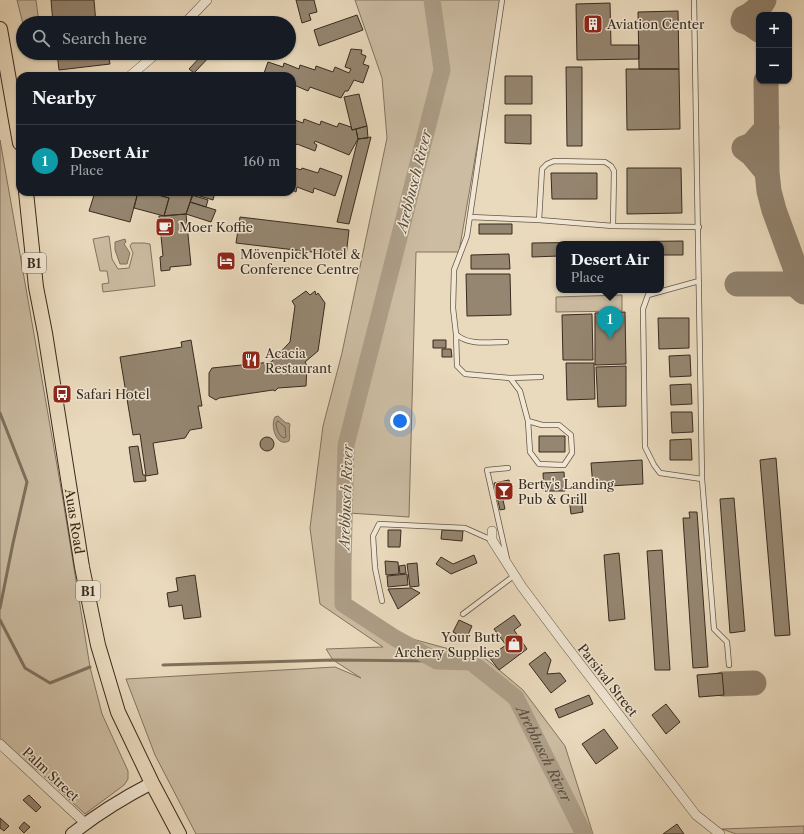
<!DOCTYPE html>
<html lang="en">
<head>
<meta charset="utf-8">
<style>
  :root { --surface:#171b24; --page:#20242c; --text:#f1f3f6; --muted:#9ea1a6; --line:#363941; --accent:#8c9099 }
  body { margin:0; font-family:"Libre Caslon Text",serif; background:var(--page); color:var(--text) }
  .controls { position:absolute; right:12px; top:12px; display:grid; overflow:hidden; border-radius:8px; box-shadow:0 1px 3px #0004 }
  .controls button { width:36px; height:36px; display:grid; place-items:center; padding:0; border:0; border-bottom:1px solid var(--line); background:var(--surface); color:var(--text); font:20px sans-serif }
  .you { position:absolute; left:400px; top:421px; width:14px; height:14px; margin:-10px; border:3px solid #fff; border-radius:50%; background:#1a73e8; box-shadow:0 0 0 6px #1a73e833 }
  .badge { display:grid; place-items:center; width:26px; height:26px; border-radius:50%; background:var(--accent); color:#fff; font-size:13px; font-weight:700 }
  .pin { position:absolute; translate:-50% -33px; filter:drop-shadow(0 1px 2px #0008) }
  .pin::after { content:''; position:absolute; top:21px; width:14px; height:12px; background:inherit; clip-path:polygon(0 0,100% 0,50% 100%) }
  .popup { position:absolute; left:556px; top:241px; width:108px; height:52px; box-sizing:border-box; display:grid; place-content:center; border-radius:8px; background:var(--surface); filter:drop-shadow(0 1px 3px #0005); font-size:13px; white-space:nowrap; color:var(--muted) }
  .popup b { font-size:15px; color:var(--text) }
  .popup::after { content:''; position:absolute; left:50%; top:100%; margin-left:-8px; border:8px solid transparent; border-top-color:var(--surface) }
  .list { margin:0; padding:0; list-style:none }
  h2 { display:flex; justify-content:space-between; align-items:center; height:52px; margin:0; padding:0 16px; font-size:17px }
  h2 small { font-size:13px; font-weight:400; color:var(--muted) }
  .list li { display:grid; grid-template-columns:26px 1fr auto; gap:12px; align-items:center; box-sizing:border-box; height:72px; padding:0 16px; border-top:1px solid var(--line) }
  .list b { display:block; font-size:15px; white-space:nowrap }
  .list p { margin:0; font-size:13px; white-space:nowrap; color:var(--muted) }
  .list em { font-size:13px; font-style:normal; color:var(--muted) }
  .icon { flex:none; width:22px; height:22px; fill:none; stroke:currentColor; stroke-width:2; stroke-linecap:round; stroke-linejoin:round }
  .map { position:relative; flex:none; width:804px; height:834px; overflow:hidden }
  .search { position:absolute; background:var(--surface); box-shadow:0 1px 3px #0004; left:16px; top:16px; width:280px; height:44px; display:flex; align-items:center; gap:10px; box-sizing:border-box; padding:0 14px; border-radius:22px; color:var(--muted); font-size:15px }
  .panel { position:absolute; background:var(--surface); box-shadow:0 1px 3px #0004; left:16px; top:72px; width:280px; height:124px; border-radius:12px }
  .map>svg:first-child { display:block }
</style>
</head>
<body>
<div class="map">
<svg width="804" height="834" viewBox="0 0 804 834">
  <rect width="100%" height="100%" fill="#eadabd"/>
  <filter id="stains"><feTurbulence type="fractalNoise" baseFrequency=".005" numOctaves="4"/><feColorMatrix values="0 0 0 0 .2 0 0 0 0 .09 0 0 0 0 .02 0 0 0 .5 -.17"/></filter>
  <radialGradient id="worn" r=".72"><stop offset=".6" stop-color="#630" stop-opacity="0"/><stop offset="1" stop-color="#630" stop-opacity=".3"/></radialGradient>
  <path fill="#ccbca2" stroke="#827460" d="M17 0H36L39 23H23V24Z
    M355 0H502L459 252H416L409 517 349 513 346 601 377 623 405 637 486 659 523 690 565 746 593 834H196L155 755 126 679 335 667 361 678 333 660 326 649 383 647 320 604 310 528 323 426 342 353 387 138 382 78Z
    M0 140 62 494 90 667 102 714 128 771V779L124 785 85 814 40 772 0 743Z
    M109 236 112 259 118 269 129 268 133 253 130 246 132 243H144L150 244 155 286 103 292 102 284 109 283 107 271H100L93 239Z
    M622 295V311L556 312V297Z
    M804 826V834H736L722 829Z"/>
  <path fill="#ad9e87" stroke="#7e705d" d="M125 239 126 242 124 244 130 253 127 264H120L115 250V242Z
    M278 416 286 423H289L290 425C288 430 291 435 289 441 276 448 270 425 275 417Z"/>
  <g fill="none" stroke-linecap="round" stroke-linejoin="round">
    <path stroke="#726453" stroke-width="1" d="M278 421 285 427 286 436 285 438C279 437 277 430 276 424Z"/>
    <path stroke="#7e705d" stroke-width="3" d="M0 413 27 482 13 543 0 608
      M0 620 25 668 50 683 90 667
      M163 665 333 660 437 661"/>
    <path stroke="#ad9e87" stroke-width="17" id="s1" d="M432 0 442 70 346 445 343 564V604L395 638 437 661 471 662 516 698 584 834"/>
    <path stroke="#91826e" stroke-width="25" d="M759 30 751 24 743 21 744 18C753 14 759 9 764 0
      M766 81 767 172 769 191 774 210 804 292
      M767 128 752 145 744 148 752 154 767 172
      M737 284H792L797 286 804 292
      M723 684 754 683"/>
  </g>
  <path fill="#958671" stroke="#382b1f" d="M51 0H94L96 23H68V22L53 23Z
    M296 0H314L317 12 309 14 311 20 302 23Z
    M610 3 611 45H639V59L577 60 576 4Z
    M678 11 679 69H639L638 12Z
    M357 15 363 30 319 46 314 30Z
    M351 49 362 50 361 54 366 56 363 64 369 66 363 83 354 80 348 91H345L341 98 310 87 308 91 294 85 292 89V76H263L268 62 283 67 284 63 299 69 300 65 315 70 316 66 333 72 335 67 349 73 351 69 345 67Z
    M57 53H108L110 64 59 70Z
    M204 53H213L194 73 189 69Z
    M566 67H582V146H567Z
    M626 69H679L680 129 627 130Z
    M505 76H532V104H505Z
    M359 94 367 126 352 130 344 97Z
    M505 115H531V144L505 143Z
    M292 119 303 123 304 119 320 125 321 121 337 127 339 123 351 127 352 130 356 129 358 139 349 155 315 141 314 143 317 145 315 151 297 144 296 145 292 143Z
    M367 126 368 138 358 139 356 129Z
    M371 137 349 224 337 222 358 139Z
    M292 167 301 170 302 168 318 173 320 168 342 176 335 196 314 188 313 193 297 187 296 192 292 190Z
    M627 168H681L682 213 627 214Z
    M551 173H597V199H552Z
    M95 192H138L130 222 89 211Z
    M138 192H148L169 198 164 216 134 208Z
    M148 192H194L186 214 164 216 169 198Z
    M194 192H215L213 200 193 194Z
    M192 195 208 200 206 207 190 202Z
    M190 202 216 210 211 222 186 214Z
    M186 214 191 265 170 267V270L161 271 160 257 163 256 159 216Z
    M240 217 349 230 346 256 236 243Z
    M479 224H512V234H479Z
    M683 241V255H661V244H559V256L532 257V243Z
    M509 254 510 269H471V255Z
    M466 274H510L511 315 467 316Z
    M306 291 310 295 315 291 316 295 318 293 325 303 318 351 305 362 307 366 306 386 278 388 275 391 273 390 219 398 216 400 209 396V373L212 368 271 362 290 342 295 306 292 301Z
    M625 312 626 364 595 365V313Z
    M592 314 593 360H563L562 315Z
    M658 318H689V348L659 349Z
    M191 340 202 406H198L202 428 190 430 185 438 153 443 158 474 146 476 140 434 133 435 120 357 182 347 181 342Z
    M433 340H446V348H433Z
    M442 349H451L452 357H442Z
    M690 355 691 376 670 377 669 356Z
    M566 363H594L595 399 567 400Z
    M626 366V406L598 407 596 367Z
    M691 384 692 404 671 405 670 385Z
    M671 412H692L693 432 672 433Z
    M539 436H565V452H539Z
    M260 444a7 7 0 1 1 14 0a7 7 0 1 1-14 0Z
    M691 439 692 460H670V440Z
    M138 446 143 475H145L146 481 134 482 129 447Z
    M776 458 790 635 775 636 760 460Z
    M642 460 643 484 593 487 591 463Z
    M564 472 565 491H544L543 473Z
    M509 480 512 498 503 500 505 509 500 510 494 483Z
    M581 496 583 512 571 514 569 498Z
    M734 498 745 631 730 633 720 499Z
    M689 512H697L708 667 693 668 683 518H690Z
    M388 530H401L400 547H388Z
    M442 530 463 531 462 541 441 539Z
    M662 550 670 670H655L647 551Z
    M619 553 625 619 609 621 604 555Z
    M474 555 477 563 451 574 436 564 441 557 453 564Z
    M385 561 398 562 399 574 386 575Z
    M417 563 419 586 410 587 407 564Z
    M405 565 406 573 400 574 399 566Z
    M407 574 408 585 388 587 387 576Z
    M195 575 201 617 184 619 182 605 169 607 167 593 178 591 176 578Z
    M411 588 420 593 398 609 388 589Z
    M514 615 521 625 514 630 527 649 499 670 489 657 506 645 494 629Z
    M459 620 472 626 466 639 453 632Z
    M545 652 551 660 547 674 560 673 566 681 551 693 529 664Z
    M722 673 724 695 699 697 697 675Z
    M589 695 593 704 559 718 555 709Z
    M666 704 680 722 666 734 652 715Z
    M604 729 618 748 596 764 582 744Z
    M29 795 41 807 36 812 23 800Z
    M0 818 9 826 4 831 0 828Z
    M24 822 30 827 24 833 19 828Z
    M677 824 684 834H663Z"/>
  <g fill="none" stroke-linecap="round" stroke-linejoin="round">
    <g stroke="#645746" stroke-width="6">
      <path id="lane" d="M502 0 467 236 454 270 453 308 456 334C468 346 490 342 506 342
        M694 0 702 479 714 629 727 642 729 665
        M470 217 539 220 613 226 699 227
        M539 220 542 169 547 164 554 161 605 162 611 166 614 171 613 226
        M699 281 648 295 643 309 645 447 654 465 660 473 702 479
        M456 334 457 366 465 374 510 378 520 391 528 421 530 452 539 464 564 465 572 453 571 435 559 425H542L528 421
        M510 378 541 377
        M507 559 487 470 508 468
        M382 601 375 568 373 536 379 524 465 528 492 540
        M463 614 515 575"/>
    </g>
    <g stroke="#645746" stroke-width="10">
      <path id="street" d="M185 23 207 0
        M130 76 157 53
        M492 531V540L522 587 564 643 696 815 720 834
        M0 744 85 823"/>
    </g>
    <g stroke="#382b1f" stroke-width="14">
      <path id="secondary" d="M72 834C97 814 123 798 152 783"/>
    </g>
    <g stroke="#382b1f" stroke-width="16">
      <g id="primary">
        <path d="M0 29 20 143"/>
        <path id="s2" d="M26 192 36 287 45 333 82 567 98 645 118 712 152 783 179 834"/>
      </g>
    </g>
    <use href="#lane" stroke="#f1e7d4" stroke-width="4.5"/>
    <use href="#street" stroke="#f1e7d4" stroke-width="9"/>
    <use href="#secondary" stroke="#f1e7d4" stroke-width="12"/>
    <use href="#primary" stroke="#eadabd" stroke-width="14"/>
  </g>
  <defs>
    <g id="building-square" transform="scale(1)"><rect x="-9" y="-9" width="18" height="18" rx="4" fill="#8f2418" stroke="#f1e7d4"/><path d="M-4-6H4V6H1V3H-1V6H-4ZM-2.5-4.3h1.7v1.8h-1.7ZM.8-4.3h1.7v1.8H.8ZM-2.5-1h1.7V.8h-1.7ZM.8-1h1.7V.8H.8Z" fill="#fff"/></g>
    <g id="cafe-square" transform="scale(1)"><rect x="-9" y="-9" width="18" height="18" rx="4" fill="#8f2418" stroke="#f1e7d4"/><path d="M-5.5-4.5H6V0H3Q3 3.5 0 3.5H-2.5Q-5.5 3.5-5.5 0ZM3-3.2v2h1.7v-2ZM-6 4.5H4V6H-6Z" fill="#fff"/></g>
    <g id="hotel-square" transform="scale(1)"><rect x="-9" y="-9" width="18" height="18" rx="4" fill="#8f2418" stroke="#f1e7d4"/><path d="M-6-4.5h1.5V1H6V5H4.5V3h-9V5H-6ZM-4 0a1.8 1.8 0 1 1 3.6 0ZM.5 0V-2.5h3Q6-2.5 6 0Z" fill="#fff"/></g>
    <g id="restaurant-square" transform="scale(1)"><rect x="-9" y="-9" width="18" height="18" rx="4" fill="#8f2418" stroke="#f1e7d4"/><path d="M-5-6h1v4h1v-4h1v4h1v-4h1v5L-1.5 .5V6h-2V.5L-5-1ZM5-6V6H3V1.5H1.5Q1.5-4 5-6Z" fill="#fff"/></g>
    <g id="bus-square" transform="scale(1)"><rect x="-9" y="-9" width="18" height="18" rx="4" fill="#8f2418" stroke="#f1e7d4"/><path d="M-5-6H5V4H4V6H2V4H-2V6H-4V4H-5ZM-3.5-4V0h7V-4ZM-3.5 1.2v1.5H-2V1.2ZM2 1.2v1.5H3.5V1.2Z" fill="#fff"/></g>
    <g id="bar-square" transform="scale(1)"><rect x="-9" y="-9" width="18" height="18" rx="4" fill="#8f2418" stroke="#f1e7d4"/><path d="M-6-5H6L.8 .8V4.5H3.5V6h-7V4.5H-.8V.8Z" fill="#fff"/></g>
    <g id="shop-square" transform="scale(1)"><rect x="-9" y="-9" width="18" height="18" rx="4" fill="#8f2418" stroke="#f1e7d4"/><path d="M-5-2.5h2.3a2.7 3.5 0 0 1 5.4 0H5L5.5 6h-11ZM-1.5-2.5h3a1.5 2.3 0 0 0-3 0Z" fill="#fff"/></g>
  </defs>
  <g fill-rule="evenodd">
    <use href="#building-square" x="593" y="24"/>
    <use href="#cafe-square" x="165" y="227"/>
    <use href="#hotel-square" x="226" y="261"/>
    <use href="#restaurant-square" x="251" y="360"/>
    <use href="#bus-square" x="62" y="394"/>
    <use href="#bar-square" x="504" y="491"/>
    <use href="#shop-square" x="514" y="644"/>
  </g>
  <g text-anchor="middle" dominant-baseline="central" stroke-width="3" stroke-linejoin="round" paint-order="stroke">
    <g fill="#f1e7d4" stroke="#706355" stroke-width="1">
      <rect x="22" y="253" width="24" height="20" rx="3"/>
      <rect x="76" y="581" width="24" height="20" rx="3"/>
    </g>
    <g font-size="12" font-weight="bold" fill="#382b1f">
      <text x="34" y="263">B1</text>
      <text x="88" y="591">B1</text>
    </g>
    <g font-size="13" fill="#382b1f" stroke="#f1e7d4" text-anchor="start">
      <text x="607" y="24">Aviation Center</text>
      <text x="179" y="227">Moer Koffie</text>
      <text x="240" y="254">Mövenpick Hotel &amp;<tspan x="240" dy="15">Conference Centre</tspan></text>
      <text x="265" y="353">Acacia<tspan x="265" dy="15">Restaurant</tspan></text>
      <text x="76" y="394">Safari Hotel</text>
      <text x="518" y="484">Berty's Landing<tspan x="518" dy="15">Pub &amp; Grill</tspan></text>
      <text x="500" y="637" text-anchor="end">Your Butt<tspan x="500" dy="15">Archery Supplies</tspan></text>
    </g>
    <g font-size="13" fill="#382b1f" stroke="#f1e7d4">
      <text stroke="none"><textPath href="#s2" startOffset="333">Auas Road</textPath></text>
      <text transform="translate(608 680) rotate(52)">Parsival Street</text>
      <text transform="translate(51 774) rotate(43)">Palm Street</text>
    </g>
    <g font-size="14" font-style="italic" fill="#5b4e3e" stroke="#f1e7d4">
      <text transform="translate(414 181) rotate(-76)">Arebbusch River</text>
      <text transform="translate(346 497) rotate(-88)">Arebbusch River</text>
      <text stroke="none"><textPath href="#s1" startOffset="881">Arebbusch River</textPath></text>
    </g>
  </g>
  <rect width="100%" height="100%" filter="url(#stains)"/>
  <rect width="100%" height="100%" fill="url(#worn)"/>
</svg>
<div class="controls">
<button>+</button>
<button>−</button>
</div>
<div class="you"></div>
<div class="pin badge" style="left:610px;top:339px;background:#0f9aa8">1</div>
<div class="popup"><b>Desert Air</b>Place</div>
<div class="search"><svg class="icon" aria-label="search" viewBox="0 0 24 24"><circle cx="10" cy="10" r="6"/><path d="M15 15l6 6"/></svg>Search here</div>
<section class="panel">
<h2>Nearby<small></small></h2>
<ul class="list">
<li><span class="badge" style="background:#0f9aa8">1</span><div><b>Desert Air</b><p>Place</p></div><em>160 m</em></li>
</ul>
</section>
</div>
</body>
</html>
